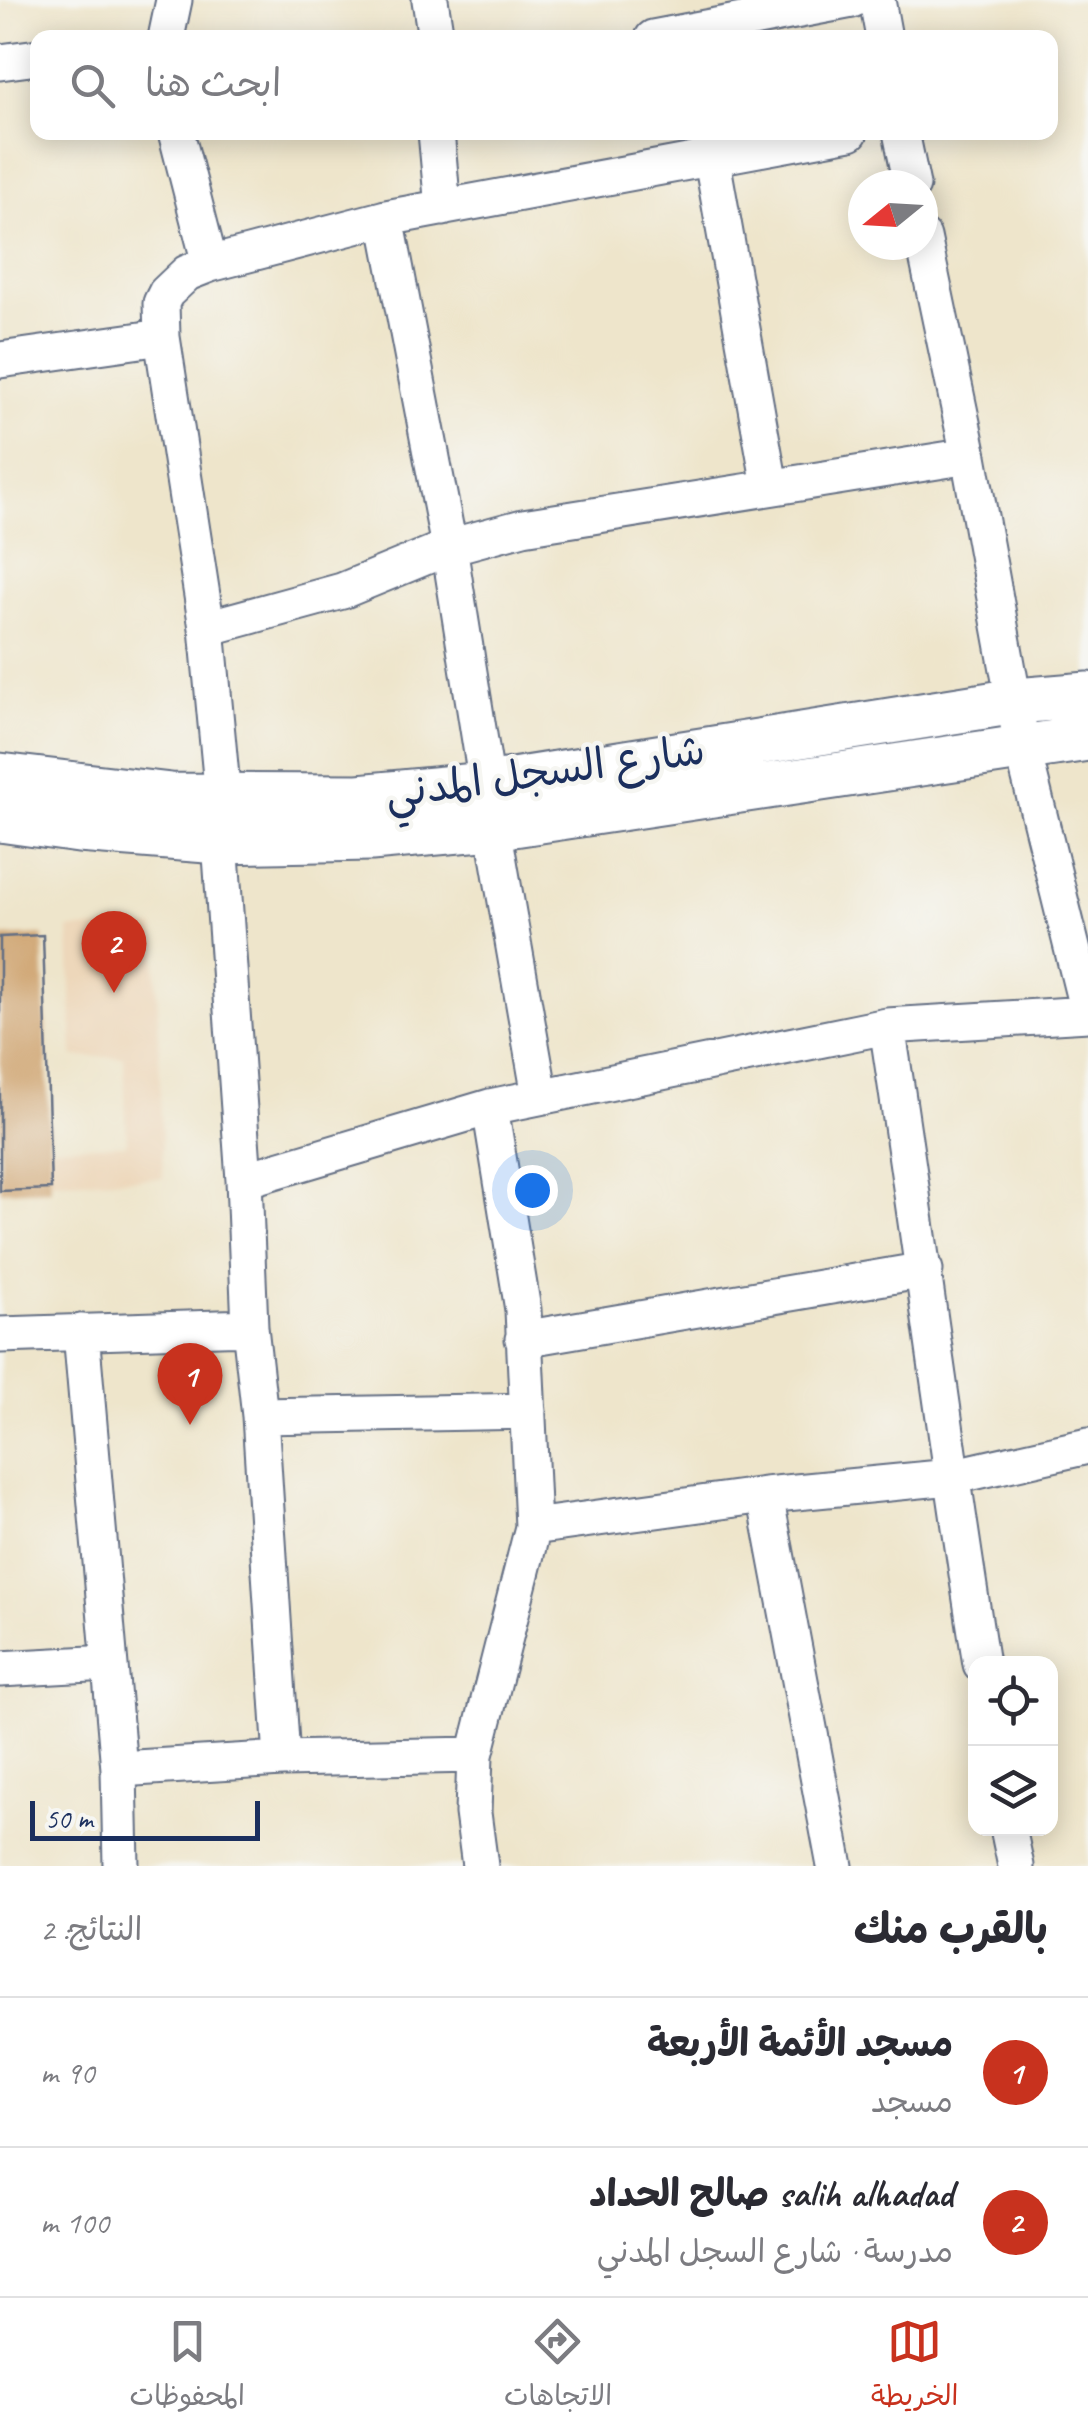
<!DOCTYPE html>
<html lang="ar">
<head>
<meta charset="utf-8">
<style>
  :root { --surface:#fff; --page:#f2f2f3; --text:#2b2b33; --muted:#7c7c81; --line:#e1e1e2; --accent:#c8321e }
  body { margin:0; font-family:Caveat,"Playpen Sans Arabic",sans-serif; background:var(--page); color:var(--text); direction:rtl }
  .controls { position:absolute; right:30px; bottom:30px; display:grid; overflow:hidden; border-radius:20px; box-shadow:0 5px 25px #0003 }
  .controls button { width:90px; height:90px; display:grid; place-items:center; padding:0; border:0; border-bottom:2px solid var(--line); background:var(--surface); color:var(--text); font:50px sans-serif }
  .compass { position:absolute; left:848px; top:170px; width:90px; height:90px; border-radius:50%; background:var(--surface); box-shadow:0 5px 25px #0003; rotate:252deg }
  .scale { position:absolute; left:30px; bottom:25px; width:230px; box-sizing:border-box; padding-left:10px; border:5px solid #1b2f5e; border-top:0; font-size:28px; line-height:35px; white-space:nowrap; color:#1b2f5e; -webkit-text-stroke:8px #f6f6f2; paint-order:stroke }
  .you { position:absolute; left:532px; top:1190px; width:35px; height:35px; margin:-25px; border:8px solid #fff; border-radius:50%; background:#1a73e8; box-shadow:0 0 0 15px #1a73e833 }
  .badge { display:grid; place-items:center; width:65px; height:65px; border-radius:50%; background:var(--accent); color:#fff; font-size:32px; font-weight:700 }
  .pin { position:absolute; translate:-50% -82px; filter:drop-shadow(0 2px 5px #0008) }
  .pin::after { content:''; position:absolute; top:52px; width:35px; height:30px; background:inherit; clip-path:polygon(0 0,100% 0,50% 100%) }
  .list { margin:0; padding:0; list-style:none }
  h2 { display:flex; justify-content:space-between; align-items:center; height:130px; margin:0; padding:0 40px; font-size:42px }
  h2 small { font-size:32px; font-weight:400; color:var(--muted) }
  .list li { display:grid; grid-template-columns:65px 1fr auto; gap:30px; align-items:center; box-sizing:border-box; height:150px; padding:0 40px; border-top:2px solid var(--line) }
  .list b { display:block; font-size:38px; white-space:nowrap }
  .list p { margin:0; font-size:32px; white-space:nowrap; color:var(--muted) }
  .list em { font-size:32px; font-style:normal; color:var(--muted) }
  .icon { flex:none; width:55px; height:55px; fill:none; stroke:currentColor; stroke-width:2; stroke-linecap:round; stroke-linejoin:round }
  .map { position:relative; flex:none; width:1088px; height:1866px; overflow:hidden; direction:ltr }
  .search { position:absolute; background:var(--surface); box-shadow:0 5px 25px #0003; left:30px; right:30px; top:30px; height:110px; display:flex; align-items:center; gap:25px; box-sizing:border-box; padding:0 35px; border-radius:20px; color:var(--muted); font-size:38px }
  .sheet { height:430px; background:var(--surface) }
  nav { display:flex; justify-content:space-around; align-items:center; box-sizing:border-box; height:140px; border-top:2px solid var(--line); background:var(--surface); font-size:28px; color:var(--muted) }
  nav a { display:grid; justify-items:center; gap:5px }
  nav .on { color:var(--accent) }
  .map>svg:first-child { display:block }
</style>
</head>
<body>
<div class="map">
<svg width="1088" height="1866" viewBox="0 0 1088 1866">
  <rect width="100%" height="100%" fill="#f6f6f2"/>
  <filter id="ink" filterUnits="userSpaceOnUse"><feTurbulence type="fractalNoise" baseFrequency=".01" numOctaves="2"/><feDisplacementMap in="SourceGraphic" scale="20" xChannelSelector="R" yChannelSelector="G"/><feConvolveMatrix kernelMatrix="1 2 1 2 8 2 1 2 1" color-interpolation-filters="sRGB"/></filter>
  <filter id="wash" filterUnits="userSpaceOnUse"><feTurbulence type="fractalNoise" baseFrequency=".0048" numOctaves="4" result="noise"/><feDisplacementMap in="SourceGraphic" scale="40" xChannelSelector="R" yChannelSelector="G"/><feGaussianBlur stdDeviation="2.25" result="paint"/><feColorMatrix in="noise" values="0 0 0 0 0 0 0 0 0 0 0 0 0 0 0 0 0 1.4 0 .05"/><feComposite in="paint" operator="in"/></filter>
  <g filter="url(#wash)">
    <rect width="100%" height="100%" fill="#eee5cb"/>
    <path fill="#edd7ba" d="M155 927 163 1178 51 1181 50 1147 127 1144 124 1057H73L69 929Z"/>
    <g id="blocks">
      <path fill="#d2aa7a" d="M43 935 51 1189 0 1191V937Z"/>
    </g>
  </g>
  <g filter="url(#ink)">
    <use href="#blocks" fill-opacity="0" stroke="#656f84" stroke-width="2.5"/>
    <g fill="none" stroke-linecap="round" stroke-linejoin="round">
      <g stroke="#656f84" stroke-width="39">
        <path id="minor" d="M430 0 436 38
          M877 0 884 38
          M166 38 174 0
          M653 38 852 0
          M0 62 38 57
          M176 132 210 264
          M436 132 443 208
          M707 132 770 486
          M901 132 912 185
          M386 218 449 547 487 785
          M923 237 969 456 1022 746 1088 1012
          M0 360 162 337
          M207 628 342 591 449 547 523 527 969 456
          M223 798 207 628 162 337 161 303 166 293 187 273 210 264 386 218 850 132
          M493 827 540 1096
          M220 841 244 1180 250 1327 260 1416 282 1759
          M887 1026C920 1239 947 1452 981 1664
          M244 1180 490 1107 887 1026 1088 1014
          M81 1332 119 1769 121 1866
          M0 1335 250 1327
          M523 1339 925 1270
          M260 1416 528 1411
          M765 1495 835 1866
          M533 1527 765 1495 951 1477 1088 1446
          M0 1669 109 1663
          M119 1769 282 1759 475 1755
          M1008 1828 1016 1866
          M480 1866 473 1813 475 1755 533 1527 523 1310 490 1107"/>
      </g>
      <g stroke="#656f84" stroke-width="49">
        <path id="tertiary" d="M0 776 171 796 359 797 487 785 1016 701 1088 695
          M0 819 79 830 220 841 371 838 493 827 1088 738"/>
      </g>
      <use href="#minor" stroke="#fff" stroke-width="35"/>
      <use href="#tertiary" stroke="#fff" stroke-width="45"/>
    </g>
  </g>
  <g text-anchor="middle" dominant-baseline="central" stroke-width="9" stroke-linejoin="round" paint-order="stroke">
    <g font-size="42" fill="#1b2f5e" stroke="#f6f6f2">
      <text transform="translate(545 772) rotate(-8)">شارع السجل المدني</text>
    </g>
  </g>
</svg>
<div class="controls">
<button><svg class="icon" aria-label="locate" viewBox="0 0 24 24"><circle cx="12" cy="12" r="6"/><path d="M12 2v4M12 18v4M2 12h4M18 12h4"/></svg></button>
<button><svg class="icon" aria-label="layers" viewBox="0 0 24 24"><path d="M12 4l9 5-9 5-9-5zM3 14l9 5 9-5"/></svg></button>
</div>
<svg class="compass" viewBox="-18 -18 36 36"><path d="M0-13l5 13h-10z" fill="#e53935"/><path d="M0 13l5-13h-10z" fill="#7c7c81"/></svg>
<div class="scale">50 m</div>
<div class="you"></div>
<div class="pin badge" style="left:190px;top:1425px">1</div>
<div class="pin badge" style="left:114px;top:993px">2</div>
<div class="search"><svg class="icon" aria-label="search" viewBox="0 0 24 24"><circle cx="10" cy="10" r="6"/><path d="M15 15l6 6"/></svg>ابحث هنا</div>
</div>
<section class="sheet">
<h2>بالقرب منك<small>النتائج: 2</small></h2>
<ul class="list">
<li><span class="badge">1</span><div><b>مسجد الأئمة الأربعة</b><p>مسجد</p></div><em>90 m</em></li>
<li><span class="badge">2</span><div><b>salih alhadad صالح الحداد</b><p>مدرسة · شارع السجل المدني</p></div><em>100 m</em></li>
</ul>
</section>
<nav>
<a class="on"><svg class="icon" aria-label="map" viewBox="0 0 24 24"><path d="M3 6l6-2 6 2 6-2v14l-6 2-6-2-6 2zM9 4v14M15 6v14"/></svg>الخريطة</a>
<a><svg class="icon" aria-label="directions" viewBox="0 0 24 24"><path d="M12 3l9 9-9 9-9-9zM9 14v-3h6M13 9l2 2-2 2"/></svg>الاتجاهات</a>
<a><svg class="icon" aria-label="saved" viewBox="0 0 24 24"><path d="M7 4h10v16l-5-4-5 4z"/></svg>المحفوظات</a>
</nav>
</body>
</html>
